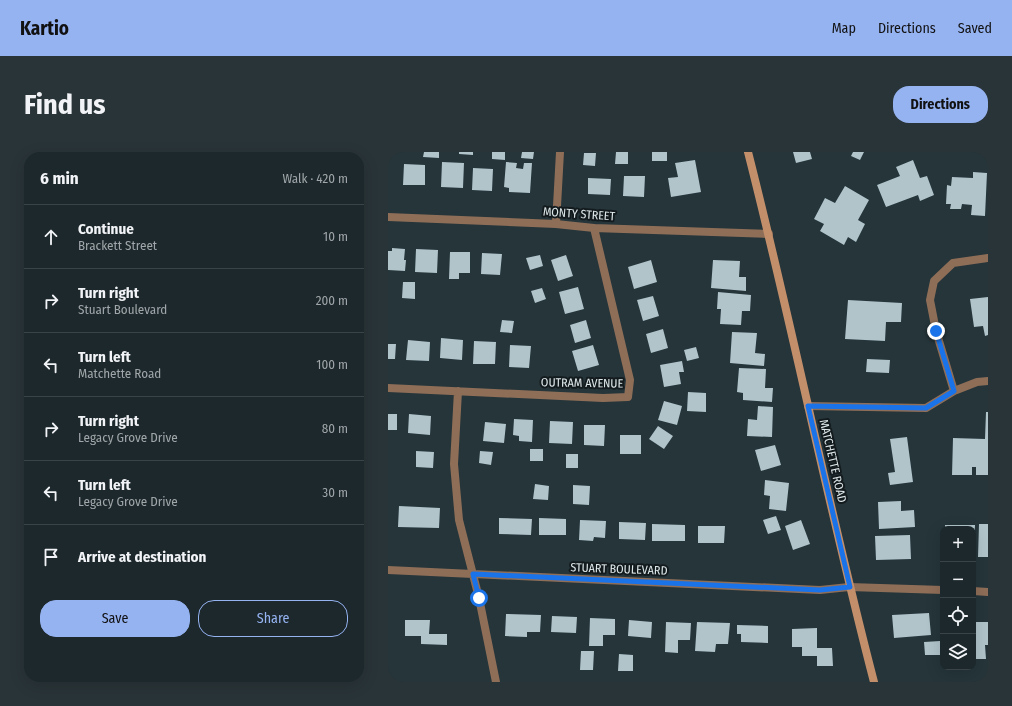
<!DOCTYPE html>
<html lang="en">
<head>
<meta charset="utf-8">
<style>
  :root { --surface:#1c282c; --page:#293438; --text:#f1f3f6; --muted:#a0a6a9; --line:#3a4448; --accent:#95b2f1 }
  body { margin:0; font-family:"Fira Sans Condensed",sans-serif; background:var(--page); color:var(--text) }
  .controls { position:absolute; right:12px; bottom:12px; display:grid; overflow:hidden; border-radius:8px; box-shadow:0 4px 16px #0002 }
  .controls button { width:36px; height:36px; display:grid; place-items:center; padding:0; border:0; border-bottom:1px solid var(--line); background:var(--surface); color:var(--text); font:20px sans-serif }
  .stop { position:absolute; width:12px; height:12px; margin:-9px; border:3px solid #1a73e8; border-radius:50%; background:#fff }
  .stop.end { background:#1a73e8; border-color:#fff; box-shadow:0 1px 4px #0008 }
  .list { margin:0; padding:0; list-style:none }
  h2 { display:flex; justify-content:space-between; align-items:center; height:52px; margin:0; padding:0 16px; font-size:17px }
  h2 small { font-size:13px; font-weight:400; color:var(--muted) }
  .list li { display:grid; grid-template-columns:26px 1fr auto; gap:12px; align-items:center; box-sizing:border-box; height:64px; padding:0 16px; border-top:1px solid var(--line) }
  .list b { display:block; font-size:15px; white-space:nowrap }
  .list p { margin:0; font-size:13px; white-space:nowrap; color:var(--muted) }
  .list em { font-size:13px; font-style:normal; color:var(--muted) }
  .actions { display:flex; gap:8px; padding:12px 16px }
  .actions a { flex:1; padding:9px 0; border:1px solid var(--accent); border-radius:16px; text-align:center; font-size:14px; color:var(--accent) }
  .actions .main { background:var(--accent); color:#111 }
  .icon { flex:none; width:22px; height:22px; fill:none; stroke:currentColor; stroke-width:2; stroke-linecap:round; stroke-linejoin:round }
  .map { position:relative; flex:none; width:600px; height:530px; overflow:hidden; border-radius:16px }
  header { display:flex; align-items:center; gap:24px; box-sizing:border-box; height:56px; padding:0 20px; background:var(--accent); color:#111 }
  header strong { font-size:19px }
  nav { display:flex; gap:22px; margin-inline-start:auto; font-size:14px }
  .intro { display:flex; align-items:center; justify-content:space-between; box-sizing:border-box; height:96px; padding:0 24px }
  h1 { margin:0; font-size:28px }
  .button { padding:10px 18px; border-radius:16px; background:var(--accent); color:#111; font-size:14px; font-weight:700 }
  main { display:flex; gap:24px; padding:0 24px }
  aside { flex:1; background:var(--surface); border-radius:16px; box-shadow:0 4px 16px #0002 }
  .map>svg:first-child { display:block }
</style>
</head>
<body>
<header>
<strong>Kartio</strong>
<nav><a>Map</a><a>Directions</a><a>Saved</a></nav>
</header>
<div class="intro"><h1>Find us</h1><a class="button">Directions</a></div>
<main>
<aside>
<h2>6 min<small>Walk · 420 m</small></h2>
<ul class="list">
<li><svg class="icon" aria-label="ahead" viewBox="0 0 24 24"><path d="M12 20V5M6 11l6-6 6 6"/></svg><div><b>Continue</b><p>Brackett Street</p></div><em>10 m</em></li>
<li><svg class="icon" aria-label="right" viewBox="0 0 24 24"><path d="M7 20v-9h11M14 6l5 5-5 5"/></svg><div><b>Turn right</b><p>Stuart Boulevard</p></div><em>200 m</em></li>
<li><svg class="icon" aria-label="left" viewBox="0 0 24 24"><path d="M17 20v-9H6M10 6l-5 5 5 5"/></svg><div><b>Turn left</b><p>Matchette Road</p></div><em>100 m</em></li>
<li><svg class="icon" aria-label="right" viewBox="0 0 24 24"><path d="M7 20v-9h11M14 6l5 5-5 5"/></svg><div><b>Turn right</b><p>Legacy Grove Drive</p></div><em>80 m</em></li>
<li><svg class="icon" aria-label="left" viewBox="0 0 24 24"><path d="M17 20v-9H6M10 6l-5 5 5 5"/></svg><div><b>Turn left</b><p>Legacy Grove Drive</p></div><em>30 m</em></li>
<li><svg class="icon" aria-label="arrive" viewBox="0 0 24 24"><path d="M6 21V4h12l-3 4 3 4H6"/></svg><div><b>Arrive at destination</b></div></li>
</ul>
<div class="actions"><a class="main">Save</a><a>Share</a></div>
</aside>
<div class="map">
<svg width="600" height="530" viewBox="0 0 600 530">
  <rect width="100%" height="100%" fill="#25353a"/>
  <path fill="#b0c4ca" d="M36 0H51V6L35 5Z
    M71 0H85V3L71 2Z
    M104 0H117V8L104 7Z
    M134 0H146L145 7 133 6Z
    M228 0H240V12H227Z
    M264 0H279V9H264Z
    M405 0H422L424 7 408 11Z
    M465 0H476L472 8 463 4Z
    M196 1H208L207 14 195 13Z
    M307 8 313 40 283 45 280 26 290 25 287 11Z
    M525 8 532 26 539 24 546 43 532 49 530 43 498 55 489 33 512 24 508 15Z
    M54 10 76 11 75 36 53 35Z
    M118 10 129 11 128 16 135 17 136 11H144L142 41 121 40V36L116 35Z
    M16 12 37 13V33H15Z
    M85 16 105 17 104 39 84 38Z
    M585 20 599 21 597 64 583 63 584 53 574 52 573 57H562L563 52H558L559 33 563 34 564 25 585 26Z
    M236 24H257L256 45 235 44Z
    M200 26 223 27 222 43 200 42Z
    M457 34 481 48 470 68 477 72 468 90 460 85 456 93 432 79 436 72 426 67 437 46 447 51Z
    M4 96 17 97 16 108H18L17 119 0 118V99H4Z
    M28 97 50 98 49 121 27 120Z
    M62 100H82V121H71V127H61Z
    M94 101 114 102 112 123 93 122Z
    M152 103 155 114 142 118 138 106Z
    M178 103 185 124 170 129 163 108Z
    M263 108 269 130 246 137 240 115Z
    M325 108 352 109 351 125H358V139L323 136Z
    M15 130H27V147L14 146Z
    M190 135 196 157 177 162 171 140Z
    M154 136 158 147 147 151 143 139Z
    M330 140 363 143 362 159H354L353 173 332 172 333 157H329Z
    M265 144 271 164 255 169 249 148Z
    M600 145V183L597 184 595 174 586 175 582 147Z
    M460 148 514 151 513 170H498L497 189 457 187Z
    M114 168 126 169 124 181 112 180Z
    M198 168 203 186 187 191 182 173Z
    M275 177 280 196 263 201 258 182Z
    M344 180 369 181 367 201 377 202 376 214 342 211Z
    M53 186 75 188 74 208 52 206Z
    M20 188 42 190 41 209 18 208Z
    M86 189 108 190 107 212H85Z
    M0 192H8L7 207H0Z
    M122 193 143 194 141 216 121 215Z
    M205 193 211 213 190 219 184 199Z
    M308 195 311 206 299 209 296 198Z
    M479 207 502 208 501 221 478 220Z
    M294 209 296 220H291L293 232 276 235 272 213Z
    M351 216 378 217 377 236H385L384 250 355 248V241L349 240Z
    M300 240 318 241V260L299 259Z
    M276 249 294 254 289 273 270 268Z
    M370 254 385 255 384 285 359 284 360 267 369 268Z
    M598 260H600V323H588V315H584V323H564L565 286 597 287Z
    M0 262H9V278H0Z
    M21 262 43 264 42 283 20 281Z
    M126 267 145 268 144 290 131 289V284L125 283Z
    M162 269 185 270 184 292 161 291Z
    M97 270 118 272 116 291 95 289Z
    M196 273H217L216 294 196 293Z
    M270 274 285 284 276 297 261 287Z
    M232 283H253V302H232Z
    M519 285 525 330 502 333 500 321 507 320 502 287Z
    M387 293 393 313 373 319 367 298Z
    M142 297H155V309H142Z
    M28 299 46 300 45 316 28 315Z
    M92 299 105 300 103 313 91 311Z
    M178 302H190V316H178Z
    M377 328 401 331 398 359 381 357 382 344 376 343Z
    M147 332 161 334 160 348 145 347Z
    M185 333 202 334 201 353 185 352Z
    M513 349V359L526 358 527 375 491 377 490 350Z
    M11 354 52 356 51 376 10 375Z
    M388 364 393 378 380 382 375 368Z
    M111 366 144 367 143 383 111 382Z
    M151 366 178 367V383H151Z
    M192 368 218 369 217 386 206 385 205 389 191 388Z
    M413 368 422 392 405 398 397 374Z
    M231 370 258 371 257 388 231 387Z
    M264 372 297 373V389H264Z
    M591 372H600V405H590Z
    M557 373H587L586 397H585V377H557Z
    M310 374H337L336 391H310Z
    M522 383 523 407 488 408 487 384Z
    M541 461 543 483 506 486 504 463Z
    M118 462 153 463 152 480H139V485L117 484Z
    M164 464 189 465 188 481 163 480Z
    M202 466 227 467V483H215V494H201Z
    M17 468H42L41 482H59V493L33 492V484H17Z
    M241 468 264 470 263 486 240 484Z
    M278 470 303 471 302 488H290V501L277 500Z
    M309 470 342 471 340 492H328L327 500 307 499Z
    M585 470H600V493H597L598 507H585Z
    M349 473 380 474V491L353 490V482H349Z
    M429 476V496H444L445 514H429V504H414V495H404V477Z
    M552 489V503H537L536 490Z
    M193 499H206L205 518H192Z
    M231 502 245 503V519H230Z"/>
  <g fill="none" stroke-linecap="round" stroke-linejoin="round">
    <path stroke="#8f6e58" stroke-width="8" d="M0 65 168 72 206 76 381 82
      M168 72 172 0
      M0 236 215 246 240 245 242 228 206 76
      M70 239 66 312 71 368 91 446 108 530
      M566 239 548 179 542 148 546 129 565 111 600 106
      M420 254 538 256 566 239 589 230 600 229
      M0 418 432 438 461 435 555 438
      M585 439 600 440"/>
    <path stroke="#c38f6b" stroke-width="8" d="M360 0C405 176 440 354 486 530"/>
  </g>
  <g fill="none" stroke-linecap="round" stroke-linejoin="round">
    <path stroke="#1a73e8" stroke-width="5" d="M91 446 85 422 432 438 462 435 420 254 538 256 566 239 548 179"/>
  </g>
  <g text-anchor="middle" dominant-baseline="central" stroke-width="4" stroke-linejoin="round" paint-order="stroke">
    <g font-size="12" fill="#dee8eb" stroke="#141b1e">
      <text transform="translate(191 62) rotate(4)">MONTY STREET</text>
      <text transform="translate(194 231) rotate(1)">OUTRAM AVENUE</text>
      <text transform="translate(445 309) rotate(77)">MATCHETTE ROAD</text>
      <text transform="translate(231 417) rotate(2)">STUART BOULEVARD</text>
    </g>
  </g>
</svg>
<div class="controls">
<button>+</button>
<button>−</button>
<button><svg class="icon" aria-label="locate" viewBox="0 0 24 24"><circle cx="12" cy="12" r="6"/><path d="M12 2v4M12 18v4M2 12h4M18 12h4"/></svg></button>
<button><svg class="icon" aria-label="layers" viewBox="0 0 24 24"><path d="M12 4l9 5-9 5-9-5zM3 14l9 5 9-5"/></svg></button>
</div>
<div class="stop" style="left:91px;top:446px"></div>
<div class="stop end" style="left:548px;top:179px"></div>
</div>
</main>
</body>
</html>
